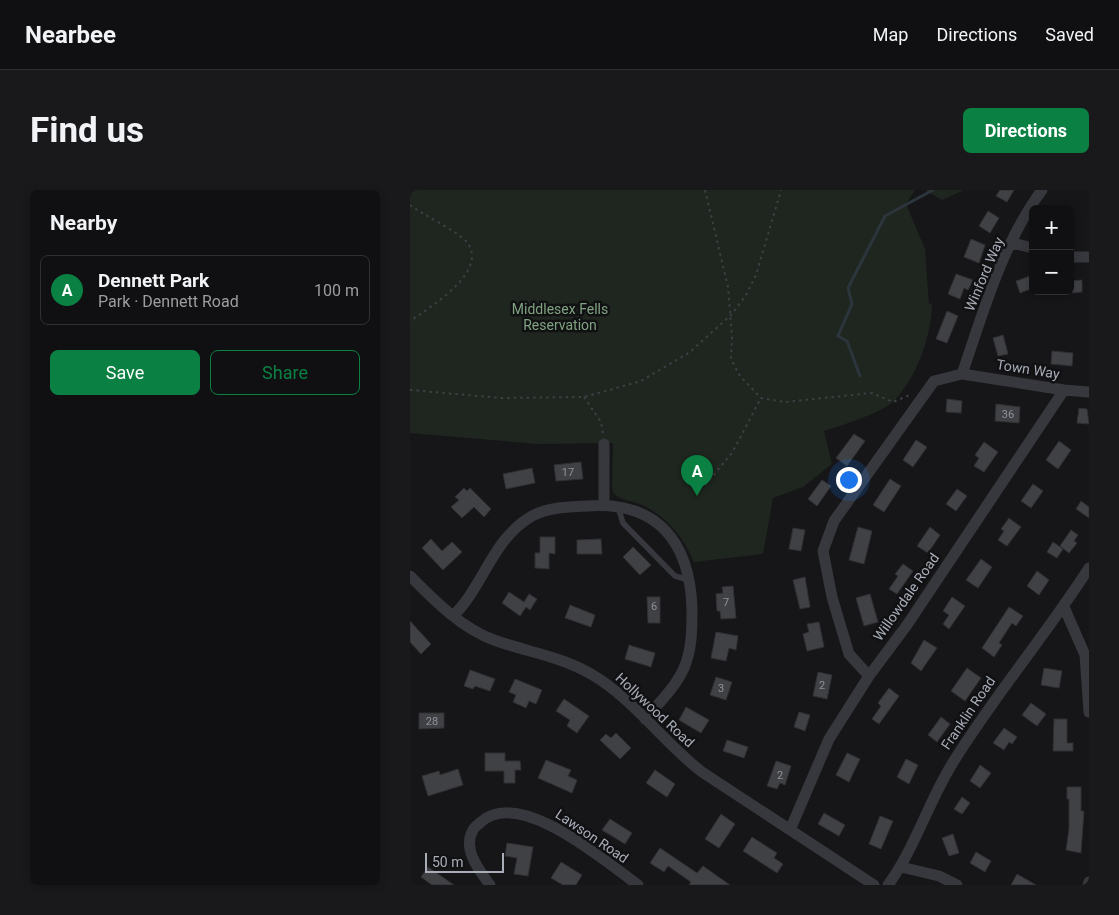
<!DOCTYPE html>
<html lang="en">
<head>
<meta charset="utf-8">
<style>
  :root { --surface:#101012; --page:#19191b; --text:#f1f3f6; --muted:#9c9d9f; --line:#303032; --accent:#0b8043 }
  body { margin:0; font-family:Roboto,sans-serif; background:var(--page); color:var(--text) }
  .controls { position:absolute; right:15px; top:15px; display:grid; overflow:hidden; border-radius:8px; box-shadow:0 2px 8px #0003 }
  .controls button { width:45px; height:45px; display:grid; place-items:center; padding:0; border:0; border-bottom:1px solid var(--line); background:var(--surface); color:var(--text); font:25px sans-serif }
  .scale { position:absolute; left:15px; bottom:12px; width:79px; box-sizing:border-box; padding-left:5px; border:2px solid #a8adb8; border-top:0; font-size:14px; line-height:18px; white-space:nowrap; color:#a8adb8; -webkit-text-stroke:4px #111113; paint-order:stroke }
  .you { position:absolute; left:438px; top:289px; width:18px; height:18px; margin:-12px; border:4px solid #fff; border-radius:50%; background:#1a73e8; box-shadow:0 0 0 8px #1a73e833 }
  .badge { display:grid; place-items:center; width:32px; height:32px; border-radius:50%; background:var(--accent); color:#fff; font-size:16px; font-weight:700 }
  .pin { position:absolute; translate:-50% -41px; filter:drop-shadow(0 1px 2px #0008) }
  .pin::after { content:''; position:absolute; top:26px; width:18px; height:15px; background:inherit; clip-path:polygon(0 0,100% 0,50% 100%) }
  .list { margin:0; padding:0; list-style:none }
  h2 { display:flex; justify-content:space-between; align-items:center; height:65px; margin:0; padding:0 20px; font-size:21px }
  h2 small { font-size:16px; font-weight:400; color:var(--muted) }
  .list li { display:grid; grid-template-columns:32px 1fr auto; gap:15px; align-items:center; box-sizing:border-box; height:70px; margin:0 10px 10px; padding:0 10px; border:1px solid var(--line); border-radius:8px }
  .list b { display:block; font-size:19px; white-space:nowrap }
  .list p { margin:0; font-size:16px; white-space:nowrap; color:var(--muted) }
  .list em { font-size:16px; font-style:normal; color:var(--muted) }
  .actions { display:flex; gap:10px; padding:15px 20px }
  .actions a { flex:1; padding:11px 0; border:1px solid var(--accent); border-radius:8px; text-align:center; font-size:18px; color:var(--accent) }
  .actions .main { background:var(--accent); color:#fff }
  .map { position:relative; flex:none; width:679px; height:695px; overflow:hidden; border-radius:8px }
  header { display:flex; align-items:center; gap:30px; box-sizing:border-box; height:70px; padding:0 25px; background:var(--surface); border-bottom:1px solid var(--line) }
  header strong { font-size:24px }
  nav { display:flex; gap:28px; margin-inline-start:auto; font-size:18px }
  .intro { display:flex; align-items:center; justify-content:space-between; box-sizing:border-box; height:120px; padding:0 30px }
  h1 { margin:0; font-size:35px }
  .button { padding:12px 22px; border-radius:8px; background:var(--accent); color:#fff; font-size:18px; font-weight:700 }
  main { display:flex; gap:30px; padding:0 30px }
  aside { flex:1; background:var(--surface); border-radius:8px; box-shadow:0 2px 8px #0003 }
  .map>svg:first-child { display:block }
</style>
</head>
<body>
<header>
<strong>Nearbee</strong>
<nav><a>Map</a><a>Directions</a><a>Saved</a></nav>
</header>
<div class="intro"><h1>Find us</h1><a class="button">Directions</a></div>
<main>
<aside>
<h2>Nearby<small></small></h2>
<ul class="list">
<li><span class="badge">A</span><div><b>Dennett Park</b><p>Park · Dennett Road</p></div><em>100 m</em></li>
</ul>
<div class="actions"><a class="main">Save</a><a>Share</a></div>
</aside>
<div class="map">
<svg width="679" height="695" viewBox="0 0 679 695">
  <rect width="100%" height="100%" fill="#161618"/>
  <path fill="#1e261f" d="M0 0H505L496 14 515 59 519 115 522 113C521 147 508 185 484 211 472 223 430 236 414 241L422 274 393 297 363 308 353 364 284 372C273 346 256 326 230 314 222 311 211 310 204 304L202 298 203 253 128 254 0 243Z
    M515 0H554L532 10Z"/>
  <g fill="none" stroke-linecap="round" stroke-linejoin="round">
    <path stroke="#2c353c" stroke-width="3" d="M450 186 437 151 428 146 442 114 438 98 475 26 523 0"/>
  </g>
  <path fill="#404145" stroke="#303034" d="M590 0H604L597 12 586 6Z
    M578 21 589 28 580 43 569 36Z
    M561 49 575 55 569 73 554 67Z
    M546 84 563 90 558 100 554 98 550 109 538 104Z
    M623 85V98L610 103 606 91Z
    M672 90V102L660 103V91Z
    M537 121 548 126 537 153 526 149Z
    M593 145 598 164 588 166 583 148Z
    M642 161 663 163 662 176 641 174Z
    M537 209 552 211 551 223 536 222Z
    M586 214 610 217 609 233 585 231Z
    M669 218 677 219 679 234 667 233Z
    M444 244 455 251 437 276 426 268Z
    M506 250 517 257 503 277 493 270Z
    M649 251 661 260 648 279 636 270Z
    M574 252 588 262 574 282 564 276 569 268 565 265Z
    M171 272 173 289 146 291 144 275Z
    M122 278 125 293 96 299 93 284Z
    M480 289 491 296 474 322 463 315Z
    M412 290 421 296 407 316 398 309Z
    M623 294 633 301 621 318 611 311Z
    M54 298 57 301 60 298 81 319 74 327 64 317 52 328 41 317 49 310 45 307Z
    M547 299 557 306 546 321 536 314Z
    M671 311 679 317V328L666 319Z
    M599 328 611 337 597 356 588 350 594 341 591 339Z
    M448 337 462 341 454 374 439 370Z
    M520 337 530 345 518 363 507 356Z
    M383 338 395 340 391 361 379 359Z
    M661 340 668 345 664 351 667 353 659 363 650 356Z
    M130 347H145V364L139 363V379L125 378V363H130Z
    M21 349 32 361 42 352 52 362 33 380 12 358Z
    M191 349 192 364H167V350Z
    M643 352 653 359 647 368 637 362Z
    M223 357 241 375 230 385 213 367Z
    M571 369 582 377 568 398 556 390Z
    M493 374 503 381 487 404 479 399 488 386 485 384Z
    M627 381 639 390 629 405 617 396Z
    M395 387 400 417 390 419 383 390Z
    M323 396 326 428 311 429 310 421H307L306 404 313 403 312 397Z
    M99 402 114 412 119 404 127 409 120 420 116 417 110 426 92 413Z
    M460 404 468 432 454 436 446 408Z
    M237 407H250V433H238Z
    M542 407 555 416 539 439 533 434 539 425 533 421Z
    M160 415 185 425 181 437 155 428Z
    M599 417 613 426 606 436 602 433 589 453 592 455 584 467 572 458Z
    M0 431 21 454 11 464 0 452Z
    M409 432 414 457 397 461 393 444 399 442 397 434Z
    M306 442 328 446 326 460 319 458 316 471 301 468Z
    M514 450 527 458 511 481 501 473Z
    M219 455 245 463 241 477 215 469Z
    M557 478 571 488 555 511 541 501Z
    M634 478 652 481 649 498 631 495Z
    M60 480 85 489 80 501 65 496 63 499 54 496Z
    M408 482 422 485 417 509 403 506Z
    M306 487 322 492 316 510 300 505Z
    M105 489 132 500 126 514 119 511 116 518 103 512 106 505 99 502Z
    M479 498 489 506 469 534 462 529 471 516 468 513Z
    M154 509 179 526 167 543 157 536 160 530 146 521Z
    M621 513 636 524 627 536 612 525Z
    M276 517 299 530 291 543 269 530Z
    M389 522 400 525 395 541 384 537Z
    M9 523H34V538L9 539Z
    M531 527 540 534 527 552 518 545Z
    M644 529H657V553H663V561H643Z
    M594 538 607 547 602 554 599 552 594 560 583 553Z
    M206 543 221 558 210 569 190 550 196 544 201 548Z
    M317 550 338 557 334 568 313 561Z
    M75 563H95V571H110L111 580H105V593H94V581H75Z
    M437 563 450 569 439 592 426 585Z
    M496 569 508 575 499 594 487 587Z
    M136 570 161 580 158 586 167 590 162 603 128 588Z
    M366 571 381 576 375 595 370 593 367 599 357 596Z
    M570 575 581 583 570 598 560 591Z
    M48 579 53 595 18 606 12 586 29 581 30 585Z
    M245 580 265 594 257 607 236 593Z
    M657 597H671V621H674L671 663 656 660 659 639V609H657Z
    M552 607 560 613 552 624 544 619Z
    M414 623 435 635 429 646 408 634Z
    M311 624 325 634 309 658 295 649Z
    M470 626 483 631 471 659 459 654Z
    M200 629 222 643 215 654 192 640Z
    M543 644 549 663 539 666 532 648Z
    M342 647 367 663 364 668 373 674 367 683 333 661Z
    M97 653 123 657 118 686 104 684 107 668 95 666Z
    M250 658 287 683 293 676 320 695H279L281 692 258 676 254 682 240 673Z
    M566 662 581 671 575 682 560 673Z
    M151 672 172 685 166 695H153L141 688Z
    M18 677 44 695H22L11 687Z
    M607 684 626 695H601Z"/>
  <g fill="none" stroke-linecap="round" stroke-linejoin="round">
    <path stroke="#3d3f44" stroke-width="2" stroke-dasharray="2.5 4" stroke-linecap="butt" d="M295 0 318 97 322 147 321 169 330 186 351 208 375 212 462 203 483 212 502 204
      M0 15C12 24 48 42 56 51 81 81 20 117 0 131
      M0 200 91 208 174 207 231 191 280 162 321 125 336 105 346 85 371 0
      M174 207 191 232 193 244
      M295 295 322 263 351 208"/>
    <path stroke="#37383d" stroke-width="5.5" d="M208 317 213 333 265 386 279 390"/>
    <path stroke="#37383d" stroke-width="11" d="M602 53 623 58
      M660 67H679
      M552 184C573 123 593 52 632 0
      M194 315V254
      M0 386C24 410 51 438 84 450 117 462 150 466 181 484 224 509 253 552 292 582L464 695
      M654 417 675 465 679 522
      M43 426C74 396 82 349 122 326 138 317 159 317 177 316 248 311 280 352 282 419 282 440 282 459 274 478 265 498 249 513 235 529
      M459 486 439 464 422 407 413 361 424 331 524 191 552 184 654 200 679 202
      M380 640 419 549 459 486 497 435 654 200
      M491 677 529 686 547 695
      M80 695C69 680 52 659 63 640 64 637 69 634 71 632 110 597 196 672 228 695
      M478 695C505 658 518 613 542 574 584 506 636 445 679 378
      M678 695 679 692"/>
  </g>
  <g text-anchor="middle" dominant-baseline="central" stroke-width="5" stroke-linejoin="round" paint-order="stroke">
    <g font-size="11" fill="#8e929b">
      <text x="598" y="224">36</text>
      <text x="158" y="282">17</text>
      <text x="316" y="412">7</text>
      <text x="244" y="416">6</text>
      <text x="412" y="495">2</text>
      <text x="311" y="498">3</text>
      <text x="22" y="531">28</text>
      <text x="370" y="585">2</text>
    </g>
    <g font-size="14" fill="#a8adb8" stroke="#111113">
      <text transform="translate(574 84) rotate(-67)">Winford Way</text>
      <text transform="translate(618 179) rotate(9)">Town Way</text>
      <text transform="translate(496 407) rotate(-55)">Willowdale Road</text>
      <text transform="translate(245 520) rotate(43)">Hollywood Road</text>
      <text transform="translate(558 523) rotate(-56)">Franklin Road</text>
      <text transform="translate(182 646) rotate(34)">Lawson Road</text>
    </g>
    <g font-size="14" fill="#7fa381" stroke="#111113">
      <text x="150" y="119">Middlesex Fells<tspan x="150" dy="16">Reservation</tspan></text>
    </g>
  </g>
</svg>
<div class="controls">
<button>+</button>
<button>−</button>
</div>
<div class="scale">50 m</div>
<div class="you"></div>
<div class="pin badge" style="left:287px;top:306px">A</div>
</div>
</main>
</body>
</html>
